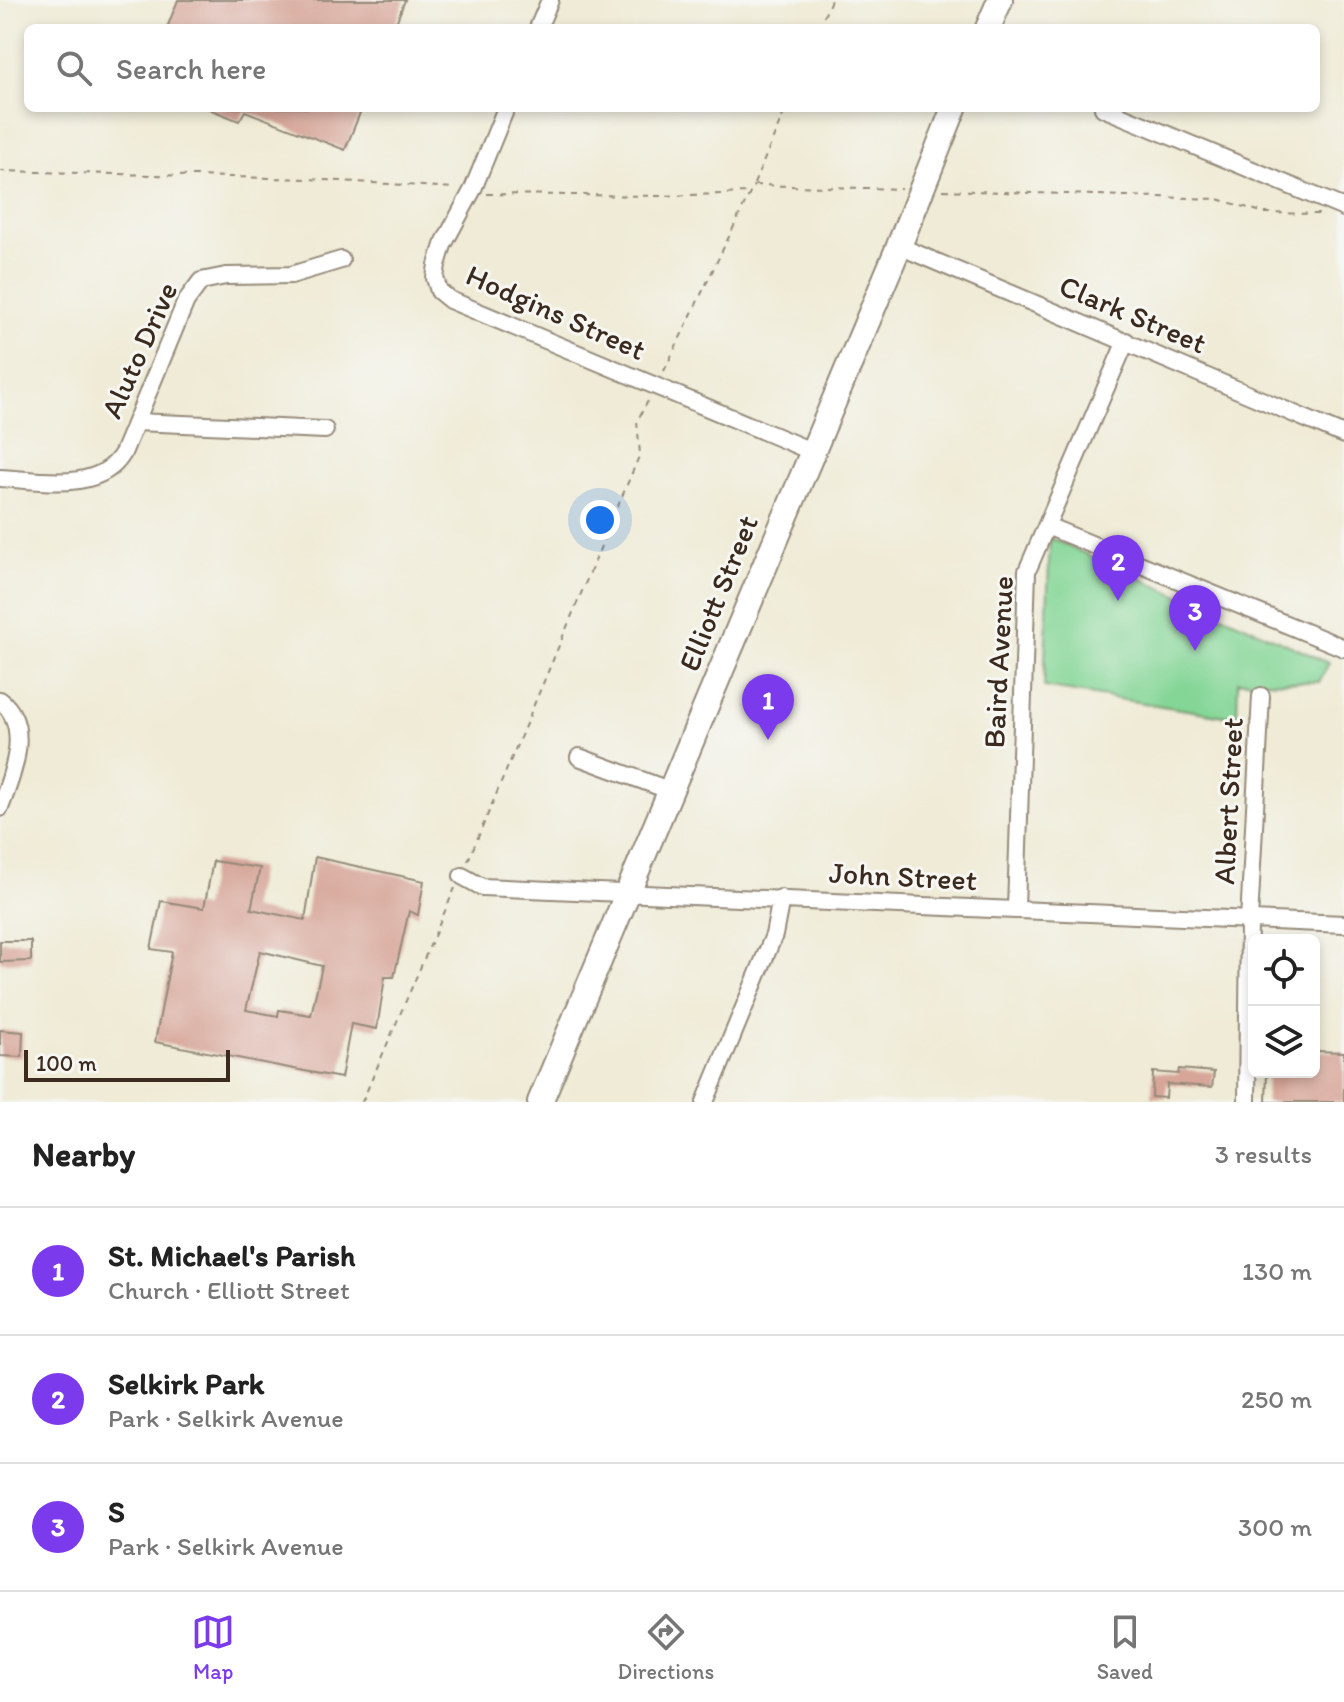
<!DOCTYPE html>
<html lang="en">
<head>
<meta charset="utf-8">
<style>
  :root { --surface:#fff; --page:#f6f6f6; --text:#222; --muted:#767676; --line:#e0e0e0; --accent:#7c3aed }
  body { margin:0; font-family:Itim,sans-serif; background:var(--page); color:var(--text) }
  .controls { position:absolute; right:24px; bottom:24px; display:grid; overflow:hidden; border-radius:12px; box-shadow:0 4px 12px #0003 }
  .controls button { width:72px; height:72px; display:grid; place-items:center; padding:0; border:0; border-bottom:2px solid var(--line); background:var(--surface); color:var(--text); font:40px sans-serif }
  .scale { position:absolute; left:24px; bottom:20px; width:206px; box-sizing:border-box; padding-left:8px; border:4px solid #3b2a1e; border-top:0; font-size:22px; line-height:28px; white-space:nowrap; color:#3b2a1e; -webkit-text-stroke:6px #f6f6f2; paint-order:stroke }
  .you { position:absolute; left:600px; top:520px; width:28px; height:28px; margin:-20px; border:6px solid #fff; border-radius:50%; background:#1a73e8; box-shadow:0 0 0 12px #1a73e833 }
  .badge { display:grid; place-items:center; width:52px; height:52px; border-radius:50%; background:var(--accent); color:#fff; font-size:26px; font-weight:700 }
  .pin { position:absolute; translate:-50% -66px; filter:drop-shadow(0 2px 4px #0008) }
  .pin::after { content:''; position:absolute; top:42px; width:28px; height:24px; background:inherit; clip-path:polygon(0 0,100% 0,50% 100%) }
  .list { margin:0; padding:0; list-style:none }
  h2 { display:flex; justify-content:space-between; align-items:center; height:104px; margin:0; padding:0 32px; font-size:34px }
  h2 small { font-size:26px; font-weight:400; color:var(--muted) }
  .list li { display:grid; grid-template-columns:52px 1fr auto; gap:24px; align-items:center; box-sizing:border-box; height:128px; padding:0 32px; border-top:2px solid var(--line) }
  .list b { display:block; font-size:30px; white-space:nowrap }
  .list p { margin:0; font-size:26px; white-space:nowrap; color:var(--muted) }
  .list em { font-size:26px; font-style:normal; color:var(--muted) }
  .icon { flex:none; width:44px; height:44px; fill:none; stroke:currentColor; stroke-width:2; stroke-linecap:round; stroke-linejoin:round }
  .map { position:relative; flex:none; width:1344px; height:1102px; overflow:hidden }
  .search { position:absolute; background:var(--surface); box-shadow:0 4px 12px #0003; left:24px; right:24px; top:24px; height:88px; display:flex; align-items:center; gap:20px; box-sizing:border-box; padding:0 28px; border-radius:12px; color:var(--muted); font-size:30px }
  .sheet { height:488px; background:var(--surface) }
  nav { display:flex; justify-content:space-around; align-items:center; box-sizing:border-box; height:112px; border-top:2px solid var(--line); background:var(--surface); font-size:22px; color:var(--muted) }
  nav a { display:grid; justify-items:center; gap:4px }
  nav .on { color:var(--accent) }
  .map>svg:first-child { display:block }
</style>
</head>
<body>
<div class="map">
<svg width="1344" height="1102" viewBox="0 0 1344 1102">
  <rect width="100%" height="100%" fill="#f6f6f2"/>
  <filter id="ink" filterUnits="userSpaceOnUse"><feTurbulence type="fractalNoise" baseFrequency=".0125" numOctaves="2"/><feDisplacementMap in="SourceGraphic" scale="16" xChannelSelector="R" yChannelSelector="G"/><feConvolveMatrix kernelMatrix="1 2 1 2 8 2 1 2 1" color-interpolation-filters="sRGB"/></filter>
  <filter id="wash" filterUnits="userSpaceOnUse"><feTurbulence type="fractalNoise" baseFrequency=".006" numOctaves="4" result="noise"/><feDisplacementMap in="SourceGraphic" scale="32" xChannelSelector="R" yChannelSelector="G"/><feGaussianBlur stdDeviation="1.8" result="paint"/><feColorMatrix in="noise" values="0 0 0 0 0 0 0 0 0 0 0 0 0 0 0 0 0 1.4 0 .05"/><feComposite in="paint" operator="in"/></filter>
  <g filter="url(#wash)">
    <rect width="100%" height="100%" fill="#efebd6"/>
    <path fill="#84d696" stroke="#60805a" stroke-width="2" d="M1050 538 1329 663 1319 682 1238 681 1237 718 1044 687Z"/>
    <g id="blocks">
      <path fill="#d7a699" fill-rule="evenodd" d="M178 0H405L394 28H167Z
        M207 108H362L345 150 245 111 239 121Z
        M315 857 424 881 418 915 409 911 394 977H385L377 1029 351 1024 341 1078 155 1042 172 952 151 949 161 901 204 908 213 861 260 868 251 909 305 920ZM260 951 322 966 311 1015 279 1010 278 1016 246 1010Z
        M0 941H31V961L0 962Z
        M0 1030 23 1032 22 1057 0 1056Z
        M1314 1051 1344 1052V1102H1266L1267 1072H1314Z
        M1179 1069 1214 1072 1212 1087 1167 1084 1166 1098 1152 1097 1153 1072 1178 1074Z"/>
    </g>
  </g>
  <g filter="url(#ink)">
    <use href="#blocks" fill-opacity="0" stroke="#958a7a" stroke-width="2"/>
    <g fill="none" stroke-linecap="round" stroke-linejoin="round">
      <g stroke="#958a7a" stroke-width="20">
        <path id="street" d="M538 28 550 0
          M506 108 473 189 443 245 437 265 435 278 439 291 450 300 811 451
          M1103 108 1344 208
          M899 246 1344 435
          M136 422 325 430
          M0 478C40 480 100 493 123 453L186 301 201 281 226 276 291 275 341 260
          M1047 526 1344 648
          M0 700C33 726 12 775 0 808
          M579 757 671 791
          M462 876 482 887 1344 924
          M1016 909 1027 571 1126 341
          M705 1102 774 935 781 898
          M1247 1102 1249 921 1261 696"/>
      </g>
      <g stroke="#958a7a" stroke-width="28">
        <path id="secondary" d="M988 28 1000 0
          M540 1102 899 246 954 108"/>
      </g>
      <path stroke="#958a7a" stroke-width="2" stroke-dasharray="6 6" stroke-linecap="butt" d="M819 28 831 0
        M0 171 309 179 454 188
        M754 184 786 108
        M755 185 901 189
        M943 190 1218 199 1265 213 1319 214
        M487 194 662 196 749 193
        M664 371 754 185
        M468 861 640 454 637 421 648 401
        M362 1102 455 888"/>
      <use href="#street" stroke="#fff" stroke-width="16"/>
      <use href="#secondary" stroke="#fff" stroke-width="24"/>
    </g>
  </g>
  <g text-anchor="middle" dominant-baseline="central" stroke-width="6" stroke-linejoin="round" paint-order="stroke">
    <g font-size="30" fill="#3b2a1e" stroke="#f6f6f2">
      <text transform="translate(556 312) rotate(24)">Hodgins Street</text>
      <text transform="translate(1133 314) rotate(23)">Clark Street</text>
      <text transform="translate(139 350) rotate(-66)">Aluto Drive</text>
      <text transform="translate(718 593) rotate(-68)">Elliott Street</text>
      <text transform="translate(998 662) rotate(-87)">Baird Avenue</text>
      <text transform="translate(1228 801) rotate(-87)">Albert Street</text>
      <text transform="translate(903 876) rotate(3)">John Street</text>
    </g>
  </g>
</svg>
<div class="controls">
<button><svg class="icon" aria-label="locate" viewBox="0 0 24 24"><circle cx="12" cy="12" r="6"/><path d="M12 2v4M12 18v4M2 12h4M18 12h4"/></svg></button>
<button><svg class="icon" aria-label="layers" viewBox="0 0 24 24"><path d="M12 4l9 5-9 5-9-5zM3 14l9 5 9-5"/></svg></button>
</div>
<div class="scale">100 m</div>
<div class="you"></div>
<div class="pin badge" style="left:768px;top:740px">1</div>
<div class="pin badge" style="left:1118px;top:601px">2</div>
<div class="pin badge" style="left:1195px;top:651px">3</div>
<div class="search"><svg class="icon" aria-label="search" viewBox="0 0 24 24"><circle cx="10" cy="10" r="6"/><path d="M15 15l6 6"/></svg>Search here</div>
</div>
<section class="sheet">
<h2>Nearby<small>3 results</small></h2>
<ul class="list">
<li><span class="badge">1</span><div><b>St. Michael's Parish</b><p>Church · Elliott Street</p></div><em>130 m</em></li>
<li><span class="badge">2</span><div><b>Selkirk Park</b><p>Park · Selkirk Avenue</p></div><em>250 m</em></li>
<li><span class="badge">3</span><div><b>S</b><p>Park · Selkirk Avenue</p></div><em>300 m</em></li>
</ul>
</section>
<nav>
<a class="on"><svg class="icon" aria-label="map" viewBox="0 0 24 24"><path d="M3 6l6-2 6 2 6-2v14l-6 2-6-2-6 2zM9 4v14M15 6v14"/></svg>Map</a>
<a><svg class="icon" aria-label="directions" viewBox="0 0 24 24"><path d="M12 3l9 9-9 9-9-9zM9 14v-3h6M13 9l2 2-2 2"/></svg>Directions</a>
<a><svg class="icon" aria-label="saved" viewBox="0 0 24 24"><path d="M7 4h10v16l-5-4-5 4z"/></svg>Saved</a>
</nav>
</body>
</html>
